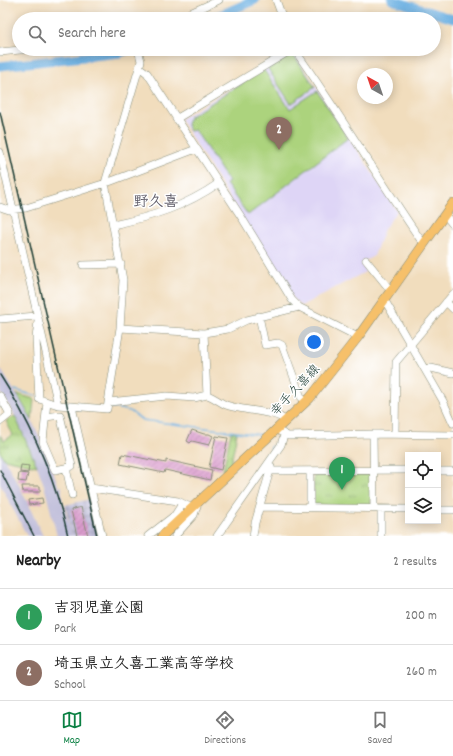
<!DOCTYPE html>
<html lang="en">
<head>
<meta charset="utf-8">
<style>
  :root { --surface:#fff; --page:#f2f2f2; --text:#222; --muted:#767676; --line:#e0e0e0; --accent:#0b8043 }
  body { margin:0; font-family:Dekko,"Klee One",sans-serif; background:var(--page); color:var(--text) }
  .controls { position:absolute; right:12px; bottom:12px; display:grid; overflow:hidden; border-radius:0px; box-shadow:0 2px 10px #0003 }
  .controls button { width:36px; height:36px; display:grid; place-items:center; padding:0; border:0; border-bottom:1px solid var(--line); background:var(--surface); color:var(--text); font:20px sans-serif }
  .compass { position:absolute; left:357px; top:68px; width:36px; height:36px; border-radius:50%; background:var(--surface); box-shadow:0 2px 10px #0003; rotate:320deg }
  .you { position:absolute; left:314px; top:342px; width:14px; height:14px; margin:-10px; border:3px solid #fff; border-radius:50%; background:#1a73e8; box-shadow:0 0 0 6px #1a73e833 }
  .badge { display:grid; place-items:center; width:26px; height:26px; border-radius:50%; background:var(--accent); color:#fff; font-size:13px; font-weight:700 }
  .pin { position:absolute; translate:-50% -33px; filter:drop-shadow(0 1px 2px #0008) }
  .pin::after { content:''; position:absolute; top:21px; width:14px; height:12px; background:inherit; clip-path:polygon(0 0,100% 0,50% 100%) }
  .list { margin:0; padding:0; list-style:none }
  h2 { display:flex; justify-content:space-between; align-items:center; height:52px; margin:0; padding:0 16px; font-size:17px }
  h2 small { font-size:13px; font-weight:400; color:var(--muted) }
  .list li { display:grid; grid-template-columns:26px 1fr auto; gap:12px; align-items:center; box-sizing:border-box; height:56px; padding:0 16px; border-top:1px solid var(--line) }
  .list b { display:block; font-size:15px; white-space:nowrap }
  .list p { margin:0; font-size:13px; white-space:nowrap; color:var(--muted) }
  .list em { font-size:13px; font-style:normal; color:var(--muted) }
  .icon { flex:none; width:22px; height:22px; fill:none; stroke:currentColor; stroke-width:2; stroke-linecap:round; stroke-linejoin:round }
  .map { position:relative; flex:none; width:453px; height:536px; overflow:hidden }
  .search { position:absolute; background:var(--surface); box-shadow:0 2px 10px #0003; left:12px; right:12px; top:12px; height:44px; display:flex; align-items:center; gap:10px; box-sizing:border-box; padding:0 14px; border-radius:22px; color:var(--muted); font-size:15px }
  .sheet { height:164px; background:var(--surface) }
  nav { display:flex; justify-content:space-around; align-items:center; box-sizing:border-box; height:56px; border-top:1px solid var(--line); background:var(--surface); font-size:11px; color:var(--muted) }
  nav a { display:grid; justify-items:center; gap:2px }
  nav .on { color:var(--accent) }
  .map>svg:first-child { display:block }
</style>
</head>
<body>
<div class="map">
<svg width="453" height="536" viewBox="0 0 453 536">
  <defs>
    <pattern id="industrial-grid" width="8" height="8" patternUnits="userSpaceOnUse"><rect width="8" height="8" fill="#c3c1dc"/><path d="M0 4h8M4 0v8" fill="none" stroke="#9e9eb3"/></pattern>
    <pattern id="park-tufts" width="24" height="20" patternUnits="userSpaceOnUse"><rect width="24" height="20" fill="#acd37d"/><path d="M3 7l-1-3M5 7V3M7 7l1-3M15 17l-1-3M17 17v-4M19 17l1-3" fill="none" stroke="#8bac67"/></pattern>
    <pattern id="building-hatch" width="6" height="6" patternUnits="userSpaceOnUse"><rect width="6" height="6" fill="#db9ccd"/><path d="M-1 1l2-2M0 6l6-6M5 7l2-2" fill="none" stroke="#b180a7"/></pattern>
  </defs>
  <rect width="100%" height="100%" fill="#fff"/>
  <filter id="ink" filterUnits="userSpaceOnUse"><feTurbulence type="fractalNoise" baseFrequency=".025" numOctaves="2"/><feDisplacementMap in="SourceGraphic" scale="8" xChannelSelector="R" yChannelSelector="G"/><feConvolveMatrix kernelMatrix="1 2 1 2 8 2 1 2 1" color-interpolation-filters="sRGB"/></filter>
  <filter id="wash" filterUnits="userSpaceOnUse"><feTurbulence type="fractalNoise" baseFrequency=".012" numOctaves="4" result="noise"/><feDisplacementMap in="SourceGraphic" scale="16" xChannelSelector="R" yChannelSelector="G"/><feGaussianBlur stdDeviation="0.9" result="paint"/><feColorMatrix in="noise" values="0 0 0 0 0 0 0 0 0 0 0 0 0 0 0 0 0 1.4 0 .05"/><feComposite in="paint" operator="in"/></filter>
  <g filter="url(#wash)">
    <rect width="100%" height="100%" fill="#f1ddbd"/>
    <path fill="#ded5f6" d="M293 51 397 211 384 229 374 256 361 263 366 271 365 272 301 306 294 300 180 119Z"/>
    <path fill="url(#industrial-grid)" d="M91 499 99 536H72L65 505Z"/>
    <path fill="#c3c1dc" d="M0 368 28 412 47 454 59 487 62 486V498L72 536H57L44 485 37 466 15 416 1 393Z
      M0 452 19 485 43 536H27L0 484Z"/>
    <path fill="#acd37d" stroke="#668858" d="M293 54 315 87 291 104 268 69Z
      M264 70 290 109 317 91 348 138 248 215 226 184 229 182 195 130 190 131 187 125 189 117Z
      M17 394 34 399 32 420Z"/>
    <path fill="url(#park-tufts)" stroke="#668858" d="M15 416 37 466 4 459 0 452V435L4 441 13 435 6 421Z
      M231 432 237 433 231 463 223 471Z
      M371 473V506L313 505 314 475Z"/>
    <g fill="none" stroke-linecap="round" stroke-linejoin="round">
      <path stroke="#6cb0e2" stroke-width="1.5" d="M15 390 36 396
        M110 407 130 411 142 420 261 435
        M271 452V446"/>
      <path stroke="#6cb0e2" stroke-width="9" d="M392 0 453 19
        M211 19 255 0
        M0 66 120 53 131 49"/>
    </g>
    <g id="blocks">
      <path fill="url(#building-hatch)" d="M192 430 204 434H209L213 436 209 445 192 441 190 443 187 441Z
        M216 436 228 438 221 470 209 467Z
        M122 454 166 463V460L212 470 210 480 165 470 164 473 120 464Z
        M21 465 29 466 28 473 20 472Z
        M19 473 28 474 26 482 18 481Z
        M22 486H40V492H23Z
        M42 498 43 503 29 505 28 500Z
        M81 507 88 536H77L71 510Z"/>
    </g>
  </g>
  <g filter="url(#ink)">
    <use href="#blocks" fill-opacity="0" stroke="#888d78" stroke-width="1"/>
    <g fill="none" stroke-linecap="round" stroke-linejoin="round">
      <g stroke="#888d78" stroke-width="8">
        <path id="minor" d="M276 0 283 19
          M177 19 219 0
          M294 49C338 111 377 176 420 239L425 242
          M0 52 30 49
          M139 67 147 73 242 218 292 300 299 307 358 337
          M176 119 293 49
          M0 152 58 405
          M0 207 9 210 26 208 109 182 196 149
          M445 215 453 225
          M113 225C154 216 184 207 219 183
          M366 260 391 291
          M83 265 121 264
          M384 299 443 401 453 423
          M446 302 453 309
          M259 316 265 345 278 343 282 345 301 397 306 402
          M0 319 37 316
          M38 321 36 338 39 399 58 405 107 409 120 328 123 280 105 183 141 61 138 49
          M120 328 204 333 228 329 247 320 299 307
          M425 369 431 368 453 373
          M207 395C214 397 219 402 226 405 241 411 275 410 286 421
          M0 396 10 414 0 422
          M109 402 167 396 194 398 207 395 204 333
          M72 407 102 536
          M46 417 60 415 72 466 70 467 55 470 43 442V441L47 402
          M277 430 288 436 373 434 453 435
          M373 434 374 509
          M395 434 396 362 453 294
          M66 468 72 495
          M270 471 408 470
          M310 471V508
          M438 471H453
          M91 488 178 501 192 508
          M260 507 408 509
          M381 509V536
          M438 510H453
          M148 536 175 515 182 504
          M175 536 194 515 198 503
          M217 536 281 445 284 435
          M253 536 255 523 271 467"/>
      </g>
      <g stroke="#888d78" stroke-width="10">
        <path id="major" d="M162 536 310 398 358 337 453 203"/>
      </g>
      <use href="#minor" stroke="#fff" stroke-width="7"/>
      <use href="#major" stroke="#f6c06b" stroke-width="9"/>
      <path stroke="#1f3d34" stroke-width="1.5" d="M0 112 97 536
        M0 375C32 425 55 478 68 536
        M0 470 34 536"/>
    </g>
  </g>
  <g text-anchor="middle" dominant-baseline="central" stroke-width="3" stroke-linejoin="round" paint-order="stroke">
    <g font-size="13" fill="#1f3d34" stroke="#fff">
      <text transform="translate(296 391) rotate(-47)">幸手久喜線</text>
    </g>
    <g font-size="15" font-weight="bold" fill="#615e6a" stroke="#fff">
      <text x="156" y="203">野久喜</text>
    </g>
  </g>
</svg>
<div class="controls">
<button><svg class="icon" aria-label="locate" viewBox="0 0 24 24"><circle cx="12" cy="12" r="6"/><path d="M12 2v4M12 18v4M2 12h4M18 12h4"/></svg></button>
<button><svg class="icon" aria-label="layers" viewBox="0 0 24 24"><path d="M12 4l9 5-9 5-9-5zM3 14l9 5 9-5"/></svg></button>
</div>
<svg class="compass" viewBox="-18 -18 36 36"><path d="M0-13l5 13h-10z" fill="#e53935"/><path d="M0 13l5-13h-10z" fill="#767676"/></svg>
<div class="you"></div>
<div class="pin badge" style="left:342px;top:490px;background:#2e9e5b">1</div>
<div class="pin badge" style="left:279px;top:150px;background:#8d6e63">2</div>
<div class="search"><svg class="icon" aria-label="search" viewBox="0 0 24 24"><circle cx="10" cy="10" r="6"/><path d="M15 15l6 6"/></svg>Search here</div>
</div>
<section class="sheet">
<h2>Nearby<small>2 results</small></h2>
<ul class="list">
<li><span class="badge" style="background:#2e9e5b">1</span><div><b>吉羽児童公園</b><p>Park</p></div><em>200 m</em></li>
<li><span class="badge" style="background:#8d6e63">2</span><div><b>埼玉県立久喜工業高等学校</b><p>School</p></div><em>260 m</em></li>
</ul>
</section>
<nav>
<a class="on"><svg class="icon" aria-label="map" viewBox="0 0 24 24"><path d="M3 6l6-2 6 2 6-2v14l-6 2-6-2-6 2zM9 4v14M15 6v14"/></svg>Map</a>
<a><svg class="icon" aria-label="directions" viewBox="0 0 24 24"><path d="M12 3l9 9-9 9-9-9zM9 14v-3h6M13 9l2 2-2 2"/></svg>Directions</a>
<a><svg class="icon" aria-label="saved" viewBox="0 0 24 24"><path d="M7 4h10v16l-5-4-5 4z"/></svg>Saved</a>
</nav>
</body>
</html>
